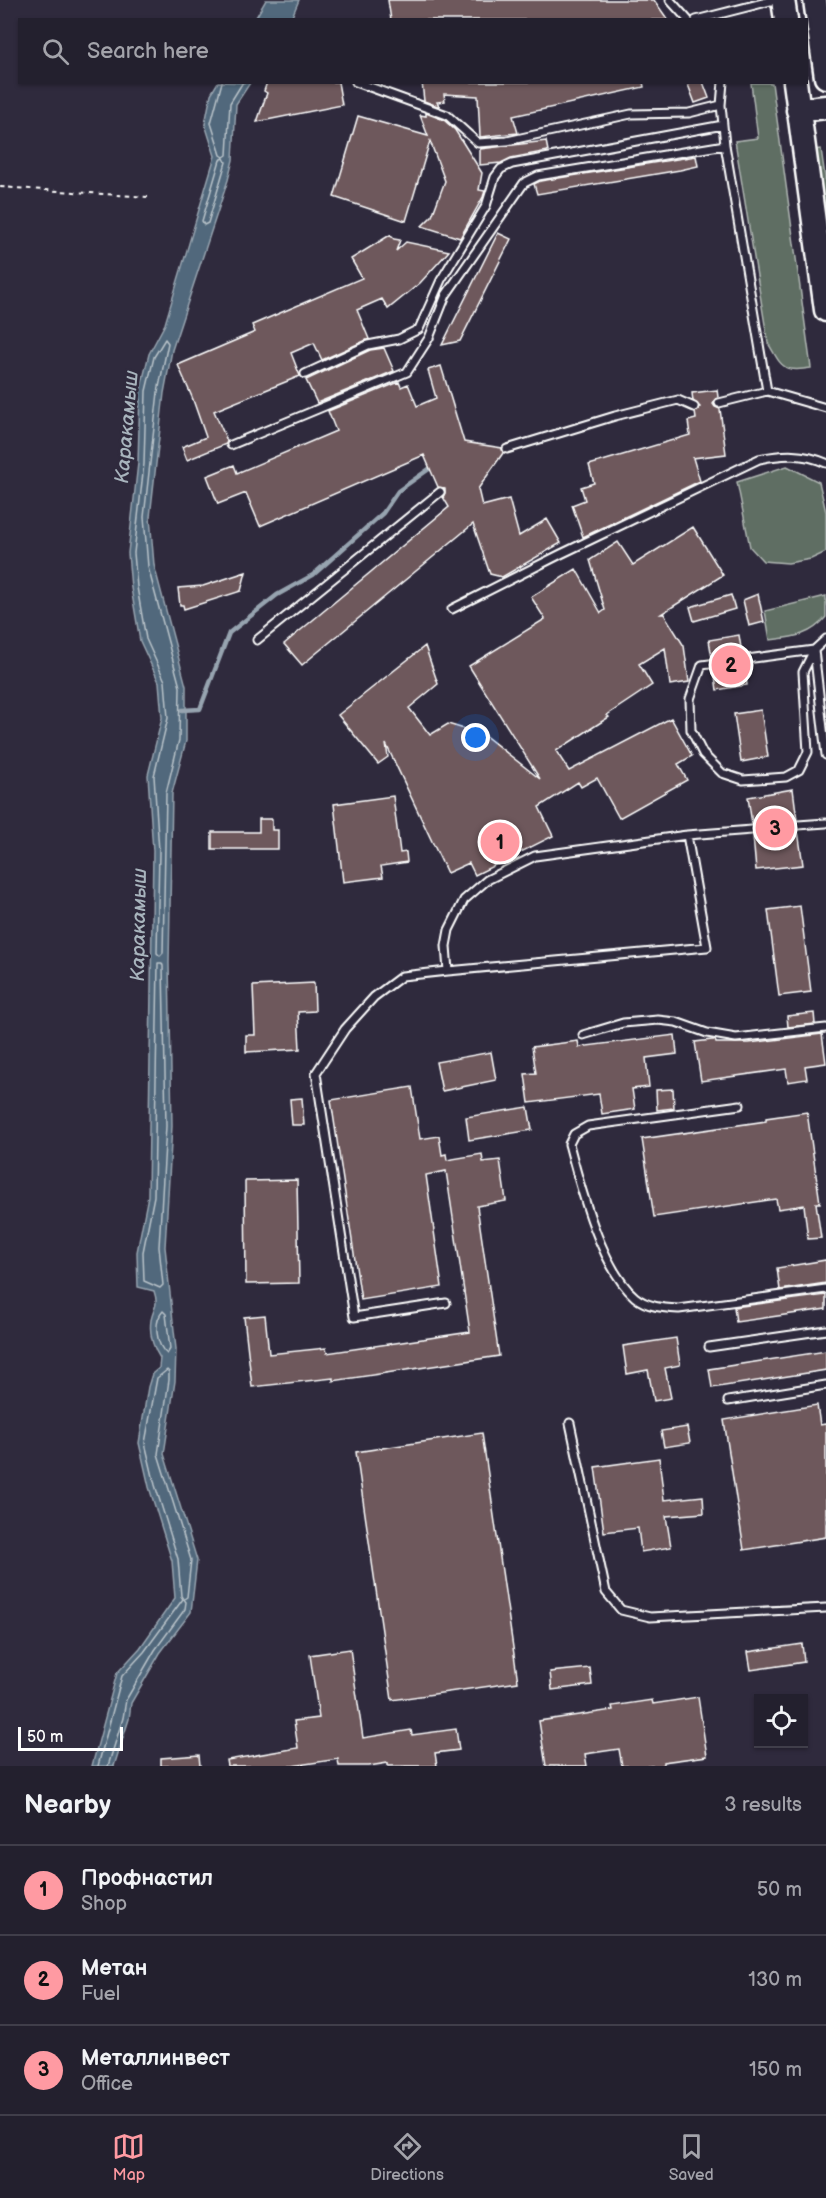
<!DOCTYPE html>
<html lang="en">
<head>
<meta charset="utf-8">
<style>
  :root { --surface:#23202e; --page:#2b2836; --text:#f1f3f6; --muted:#a3a3aa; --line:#403e4a; --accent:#ff9aa2 }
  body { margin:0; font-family:"Balsamiq Sans",sans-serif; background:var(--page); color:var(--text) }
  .controls { position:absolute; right:18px; bottom:18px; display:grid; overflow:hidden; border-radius:0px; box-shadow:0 2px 4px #0004 }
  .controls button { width:54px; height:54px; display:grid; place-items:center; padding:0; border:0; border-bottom:2px solid var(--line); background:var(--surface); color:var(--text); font:30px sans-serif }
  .scale { position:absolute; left:18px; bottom:15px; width:105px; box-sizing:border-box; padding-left:6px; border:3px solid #fff; border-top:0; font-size:16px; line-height:21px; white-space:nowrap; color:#fff; -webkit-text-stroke:4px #2f2a3d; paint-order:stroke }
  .you { position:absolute; left:476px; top:738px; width:21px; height:21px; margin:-15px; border:4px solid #fff; border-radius:50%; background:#1a73e8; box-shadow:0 0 0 9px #1a73e833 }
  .badge { display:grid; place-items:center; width:39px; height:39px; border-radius:50%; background:var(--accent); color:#111; font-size:20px; font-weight:700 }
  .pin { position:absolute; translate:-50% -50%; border:3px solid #fff; box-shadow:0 2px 6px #0006 }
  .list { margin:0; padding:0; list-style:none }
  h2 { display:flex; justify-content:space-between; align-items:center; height:78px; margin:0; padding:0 24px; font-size:26px }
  h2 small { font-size:20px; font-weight:400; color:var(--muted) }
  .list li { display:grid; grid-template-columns:39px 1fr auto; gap:18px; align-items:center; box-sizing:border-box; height:90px; padding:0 24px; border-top:2px solid var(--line) }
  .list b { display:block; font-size:22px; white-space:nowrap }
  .list p { margin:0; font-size:20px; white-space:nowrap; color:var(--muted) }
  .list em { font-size:20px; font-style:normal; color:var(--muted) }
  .icon { flex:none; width:33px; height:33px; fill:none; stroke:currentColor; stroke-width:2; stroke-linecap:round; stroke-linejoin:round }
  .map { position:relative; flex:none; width:826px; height:1766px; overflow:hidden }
  .search { position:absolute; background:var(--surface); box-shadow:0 2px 4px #0004; left:18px; right:18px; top:18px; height:66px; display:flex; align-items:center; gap:15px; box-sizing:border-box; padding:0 21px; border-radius:0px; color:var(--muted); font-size:22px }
  .sheet { height:348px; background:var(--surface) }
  nav { display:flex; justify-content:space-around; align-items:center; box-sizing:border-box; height:84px; border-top:2px solid var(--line); background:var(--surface); font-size:16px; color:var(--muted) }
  nav a { display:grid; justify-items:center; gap:3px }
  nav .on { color:var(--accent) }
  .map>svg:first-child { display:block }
</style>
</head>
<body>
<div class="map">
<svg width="826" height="1766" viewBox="0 0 826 1766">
  <rect width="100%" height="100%" fill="#2f2a3d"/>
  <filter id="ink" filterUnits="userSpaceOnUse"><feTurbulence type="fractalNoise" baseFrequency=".0167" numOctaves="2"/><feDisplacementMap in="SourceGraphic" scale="12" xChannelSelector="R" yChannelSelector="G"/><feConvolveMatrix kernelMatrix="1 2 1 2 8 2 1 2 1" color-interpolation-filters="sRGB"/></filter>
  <g filter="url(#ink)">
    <path fill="#5f6e64" stroke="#afb6b2" stroke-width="1.5" d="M751 83H772L811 368C781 373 782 366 768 343L735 141 758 138Z
      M821 149 826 184V244L813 150Z
      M787 466 819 482 826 512V552L811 559 788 563 763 561 750 547 737 482Z
      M826 596V617C810 636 794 637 770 640L765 611Z"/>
    <path fill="#51687b" stroke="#97a4b0" stroke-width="1.5" d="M266 0H299L291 19H255Z
      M218 82 250 83 236 104 233 160 228 180 172 350 164 393 150 517 154 565 186 686V741L172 793 169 963 172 1126 165 1247 176 1349 175 1381 164 1454 197 1560 191 1612 160 1653 131 1703 129 1719 114 1766H92L117 1673 140 1648 175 1598 172 1561 149 1487 139 1443 148 1387 152 1374 159 1368 160 1358C153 1347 149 1334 151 1320 154 1306 159 1306 154 1291L138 1287 137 1252 148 1196 153 851 148 775 162 718 159 682 140 641 131 588 128 553 138 463 140 391 149 354 165 324 215 156 205 124 211 94Z"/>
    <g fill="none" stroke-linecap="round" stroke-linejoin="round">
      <path stroke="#b9c3ca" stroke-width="1.5" d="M222 82 211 123 221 155 224 157 227 155 230 103 243 82
        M224 158 226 162 208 223 204 225 202 221 220 160Z
        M165 339 168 343 158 392 144 517 148 567 180 687 179 740 166 793 163 953 160 956 157 953 159 851 154 776 168 718 165 681 146 639 137 587 134 553 144 464 146 391 154 357Z
        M158 963H162L163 966 166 1126 159 1247 163 1285 160 1288 144 1281 143 1252 154 1196Z
        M163 1311 166 1314 170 1349 167 1354C156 1345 153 1322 163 1311Z
        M98 1766 122 1676 144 1652 183 1599 181 1596 178 1559 155 1485 145 1443 157 1378 167 1370 169 1372V1380L158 1454 191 1560 187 1597 184 1599 186 1602 185 1609 155 1650 126 1700 123 1718 108 1766"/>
      <path stroke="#97a4b0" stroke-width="4.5" d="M182 710 200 709 229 633 277 595 313 575 383 513 398 491 429 469"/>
    </g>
    <path fill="#6e585c" stroke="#fff" stroke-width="1.5" d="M388 0H654L668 20H391Z
      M267 82H338L342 105 257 122 267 93 264 91Z
      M422 82H643L644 87 513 116 518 133 480 137 478 96 444 94 445 101 437 102 440 107 424 101Z
      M687 82H703L709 98 695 103Z
      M426 113 444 120 455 130 482 173 479 190 485 191 483 197 460 238 422 226 432 216 445 181 430 141 406 221 334 197 358 116 428 136 420 115 426 116Z
      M546 141 548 151 511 158 501 163 480 165V149Z
      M696 156 698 166 680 170 537 194 534 184 540 181Z
      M498 233 511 239 460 341 442 345Z
      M390 235 394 239 400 240 396 251 406 242 449 251 420 283 388 309 382 299 357 310 369 339 322 360 314 343 291 353 300 376 214 411 227 441 226 444 187 460 182 447 206 437 192 397 178 365 255 332 252 325 362 278 351 259Z
      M384 348 394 371 317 403 306 380 370 350Z
      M441 366 464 442 502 448 503 453 478 489 482 506 509 499 519 536 547 519 561 543 502 577 490 574 473 524 302 665 284 644 449 507 443 497 445 493V489L438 487 424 455 260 526 246 493 218 504 207 476 234 465 237 473 336 431 328 411 399 382 401 387 408 384 417 406 436 398 428 370Z
      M717 390 718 397 713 404 715 407 720 409 726 454 693 458 700 481 583 537 572 505 585 500 581 487 594 483 589 465 690 435 688 421 696 419 695 412 700 407 693 401 692 393Z
      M693 527 723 575 661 614H664L684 646 689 682 670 685 665 648 639 664 652 685 607 715 609 717 556 751 569 771 671 718 692 756 678 764 687 780 619 818 597 778 581 787 578 782 539 807 553 836 475 875 469 863 447 873 386 744 388 757 378 764 338 715 425 646 438 684 409 708 430 735 448 724 484 735 540 779 469 666 545 619 531 597 576 569 601 613 605 610 590 560 618 542 633 565Z
      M246 572 241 591 184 609 183 605H180L178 588 203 586Z
      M758 594 764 622 749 626 743 600Z
      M731 595 735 609 694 621 690 607Z
      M739 635 742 654 712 658 709 640Z
      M744 665 747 685 717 690 714 669Z
      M761 710 768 757 741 762 734 714Z
      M793 789 797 820 793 822V826L798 831 803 865 756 870 753 836 757 833V829L752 824 748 797Z
      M393 796 400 853 406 852 407 862 381 866 383 877 343 882 334 804Z
      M259 819H272V830H278V849H212V832H259Z
      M800 906 811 992 779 996 768 910Z
      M314 983 315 1011 298 1012 300 1049 246 1052V1035H255L253 986Z
      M814 1013 815 1024 788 1027 787 1016Z
      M822 1034 826 1063 805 1066 807 1079 788 1082 786 1069 701 1081 695 1042 712 1040H715L716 1043H749Z
      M675 1035 677 1054 646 1058 649 1087 632 1089 635 1109 602 1114 599 1094 529 1103 525 1074 536 1073 532 1047 578 1041 579 1047Z
      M491 1052 496 1080 442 1091 436 1062Z
      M412 1087 420 1139 439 1136 442 1155 446 1154 447 1160 482 1154 483 1162 500 1160 506 1201 477 1206 499 1356 333 1381V1378L252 1387 244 1317 265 1315 269 1354 326 1348 327 1353 470 1332 446 1171 426 1175 442 1287 361 1300 331 1100Z
      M673 1089 674 1108 657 1110 656 1090Z
      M302 1098 304 1125H292L290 1099Z
      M528 1107 532 1130 469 1140 466 1117Z
      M807 1112 820 1203H816L821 1238 808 1239 804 1205 778 1209 776 1199 654 1217 642 1139 766 1121V1118Z
      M297 1180 299 1283 246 1284 245 1181Z
      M826 1260V1283L780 1290 777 1268Z
      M826 1295V1309L736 1322 734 1307Z
      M676 1338 680 1365 665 1368 671 1398 654 1401 648 1370 627 1374 623 1346Z
      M826 1351V1370L712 1388 709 1369Z
      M817 1405 820 1425 826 1424V1537L744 1550 724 1420Z
      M687 1427 690 1443 664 1447 661 1431Z
      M482 1433 518 1682 392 1700 356 1452Z
      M659 1458 664 1500 703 1496 704 1513 666 1516 671 1547 641 1552 638 1528 604 1532 595 1467Z
      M802 1644 804 1662 751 1670 748 1652Z
      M350 1649 363 1738 411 1730 412 1735 456 1729 459 1750 435 1753 437 1766H388V1763L369 1766H339L338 1759 292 1766H228L227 1760 298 1748 294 1721 319 1718 310 1655Z
      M590 1668 592 1685 552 1690 550 1672Z
      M698 1697 707 1756 663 1762V1766H622L619 1749 585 1754 587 1766H546L539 1721 613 1710 612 1706 652 1700 653 1704Z
      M199 1755 200 1766H161V1758Z"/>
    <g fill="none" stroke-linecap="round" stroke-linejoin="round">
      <g stroke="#fff" stroke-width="11">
        <path id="service" d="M670 0 688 20
          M696 20 774 0
          M356 82 447 115 478 143 507 141 631 114 689 113 721 105
          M725 145 767 391
          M305 374 368 345 399 339 419 329 441 280 486 206 495 177 501 169 512 164 723 125
          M719 403 767 391 826 408
          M231 445 407 372 429 338 446 295 524 183 538 176 725 145 721 105 723 82
          M507 449 615 416 678 400 694 407
          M452 609 561 554 759 459C783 454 803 453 826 463
          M826 639 814 650 826 755
          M257 640 440 492
          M814 650 803 672 808 752 799 770 786 777 743 780 722 773 703 754 691 730 690 699 702 665Z
          M798 825 826 823
          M687 835 707 947 448 971 446 946 449 930 464 900 487 880 535 856 687 835 752 830
          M583 1035 623 1023 658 1020 676 1022 707 1033 736 1038 826 1028
          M740 1105 588 1126 574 1134 569 1144C580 1186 601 1268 635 1297 647 1307 664 1308 679 1309L826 1289
          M446 1303 354 1317 316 1073 345 1029 374 997 402 976 448 971
          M709 1347 826 1330
          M728 1401 826 1385
          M570 1423 606 1592 621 1610 650 1617 826 1608"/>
      </g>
      <g stroke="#fff" stroke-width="27">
        <path id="trunk" d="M783 0 786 20
          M815 0 826 77
          M795 82 826 310
          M798 110 826 107"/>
      </g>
      <path stroke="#fff" stroke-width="2" stroke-dasharray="4.5 4.5" stroke-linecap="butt" d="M0 187 148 197"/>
      <use href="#service" stroke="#2f2a3d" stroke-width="7"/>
      <use href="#trunk" stroke="#2f2a3d" stroke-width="22"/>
    </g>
  </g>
  <g text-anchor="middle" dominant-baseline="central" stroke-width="5" stroke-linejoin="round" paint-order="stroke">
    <g font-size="20" font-style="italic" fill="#a8b4bd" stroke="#2f2a3d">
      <text transform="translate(127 427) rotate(-85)">Каракамыш</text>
      <text transform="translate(139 925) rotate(-89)">Каракамыш</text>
    </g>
  </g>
</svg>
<div class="controls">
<button><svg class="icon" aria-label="locate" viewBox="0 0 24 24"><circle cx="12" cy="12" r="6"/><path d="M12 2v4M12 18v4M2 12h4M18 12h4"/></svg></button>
</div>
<div class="scale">50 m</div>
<div class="you"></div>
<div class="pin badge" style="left:500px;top:842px">1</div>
<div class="pin badge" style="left:731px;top:665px">2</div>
<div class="pin badge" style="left:775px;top:828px">3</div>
<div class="search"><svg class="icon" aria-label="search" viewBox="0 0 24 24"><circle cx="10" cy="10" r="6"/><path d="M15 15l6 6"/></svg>Search here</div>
</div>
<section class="sheet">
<h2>Nearby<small>3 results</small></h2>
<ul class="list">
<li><span class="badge">1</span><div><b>Профнастил</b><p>Shop</p></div><em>50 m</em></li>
<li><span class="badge">2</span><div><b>Метан</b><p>Fuel</p></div><em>130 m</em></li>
<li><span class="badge">3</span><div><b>Металлинвест</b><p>Office</p></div><em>150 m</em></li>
</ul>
</section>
<nav>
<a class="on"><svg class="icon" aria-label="map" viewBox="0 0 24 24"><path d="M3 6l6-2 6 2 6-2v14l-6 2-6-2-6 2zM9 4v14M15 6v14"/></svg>Map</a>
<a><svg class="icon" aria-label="directions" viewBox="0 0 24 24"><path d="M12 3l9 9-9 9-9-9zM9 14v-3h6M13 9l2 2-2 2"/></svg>Directions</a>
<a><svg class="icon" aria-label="saved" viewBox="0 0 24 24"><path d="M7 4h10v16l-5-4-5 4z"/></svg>Saved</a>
</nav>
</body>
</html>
